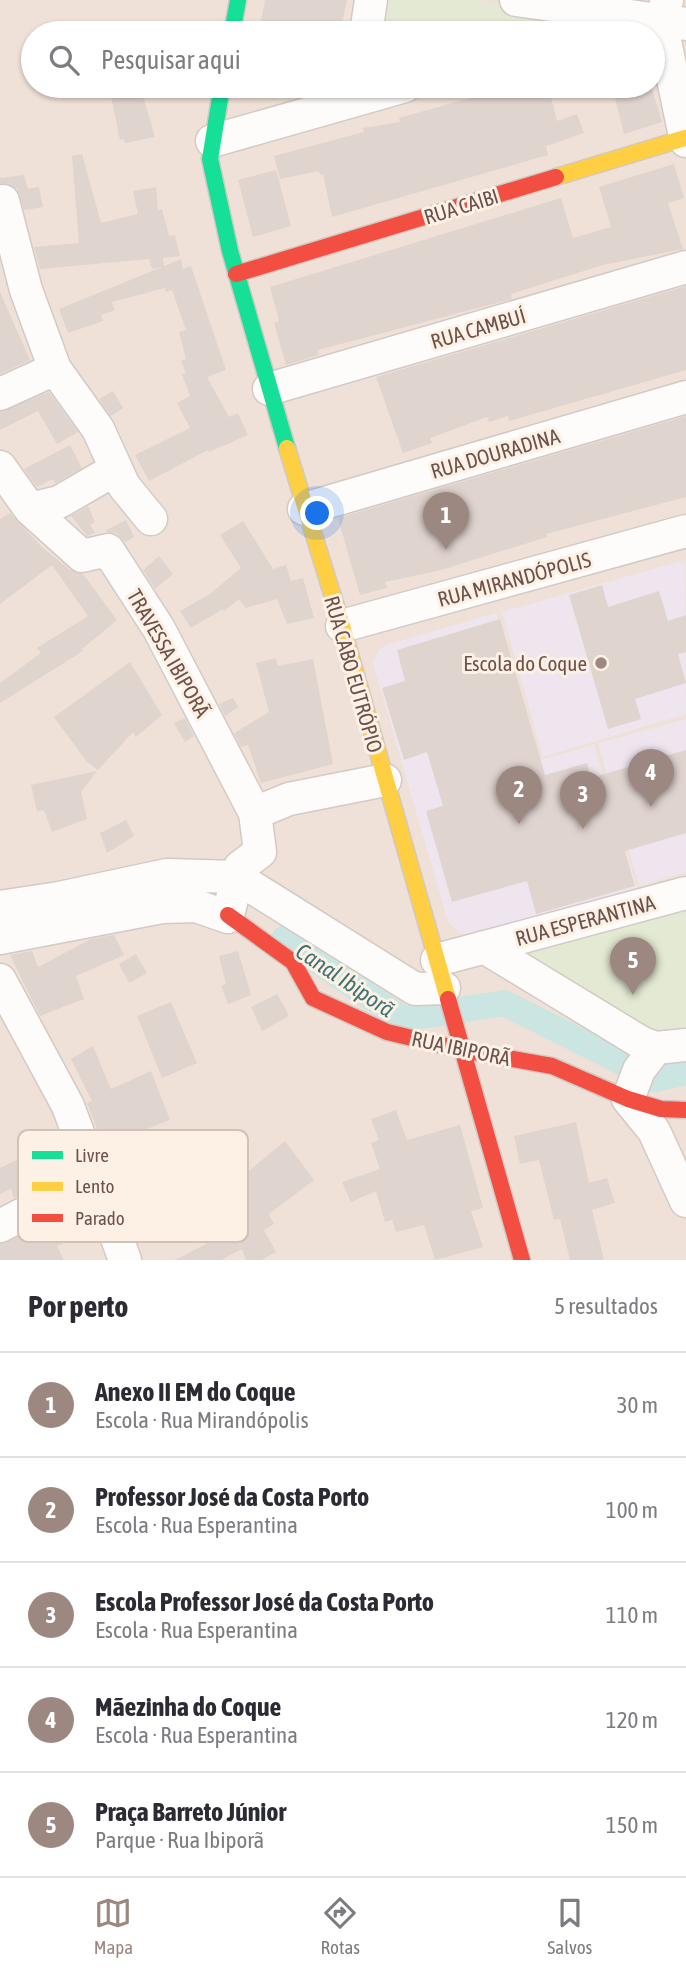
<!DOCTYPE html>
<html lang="pt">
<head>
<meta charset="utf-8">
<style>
  :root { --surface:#fff; --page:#f7f7f7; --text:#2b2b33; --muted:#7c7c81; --line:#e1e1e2; --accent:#9d8881 }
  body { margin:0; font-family:"Asap Condensed",sans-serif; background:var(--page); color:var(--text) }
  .you { position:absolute; left:318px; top:514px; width:24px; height:24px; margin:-18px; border:5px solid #fff; border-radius:50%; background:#1a73e8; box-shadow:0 0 0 10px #1a73e833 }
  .badge { display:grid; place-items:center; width:46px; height:46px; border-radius:50%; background:var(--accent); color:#fff; font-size:23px; font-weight:700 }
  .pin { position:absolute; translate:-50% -58px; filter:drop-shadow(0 2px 4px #0008) }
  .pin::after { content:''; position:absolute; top:37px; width:24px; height:21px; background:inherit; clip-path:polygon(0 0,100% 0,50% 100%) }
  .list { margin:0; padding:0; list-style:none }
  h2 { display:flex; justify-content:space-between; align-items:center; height:91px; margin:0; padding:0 28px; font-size:30px }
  h2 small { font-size:23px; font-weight:400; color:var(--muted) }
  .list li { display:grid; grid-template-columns:46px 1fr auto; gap:21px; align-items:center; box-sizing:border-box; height:105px; padding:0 28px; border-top:2px solid var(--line) }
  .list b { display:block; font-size:26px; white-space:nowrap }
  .list p { margin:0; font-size:23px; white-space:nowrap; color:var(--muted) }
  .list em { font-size:23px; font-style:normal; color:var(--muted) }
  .icon { flex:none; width:38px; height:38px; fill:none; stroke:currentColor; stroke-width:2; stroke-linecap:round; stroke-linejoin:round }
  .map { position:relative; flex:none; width:686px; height:1260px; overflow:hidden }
  .search { position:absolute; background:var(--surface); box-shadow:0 2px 5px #0004; left:21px; right:21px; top:21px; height:77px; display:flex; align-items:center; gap:18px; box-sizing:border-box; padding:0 24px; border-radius:38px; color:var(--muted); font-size:26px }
  .sheet { height:616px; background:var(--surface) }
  nav { display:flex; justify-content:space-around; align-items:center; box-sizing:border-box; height:98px; border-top:2px solid var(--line); background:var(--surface); font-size:19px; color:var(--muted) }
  nav a { display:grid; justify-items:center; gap:4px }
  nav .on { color:var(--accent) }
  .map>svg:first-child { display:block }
</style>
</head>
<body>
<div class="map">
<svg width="686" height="1260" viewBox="0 0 686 1260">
  <rect width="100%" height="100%" fill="#f4ede7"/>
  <path fill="#efe1d7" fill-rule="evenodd" d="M0 0H686V1260H0ZM33 33H653V86H33Z"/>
  <path fill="#eee5ef" d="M685 560 686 714 543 757 502 612Z
    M496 613 540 760 594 745 637 888 470 935 460 933 448 922 373 663 378 651 386 645Z
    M686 719V872L639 886 598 743Z"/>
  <path fill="#e3e9d2" d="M386 0H473L591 25 570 33H381Z
    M686 891V1045L665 1047 497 944Z"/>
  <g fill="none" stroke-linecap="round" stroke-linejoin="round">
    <path stroke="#cae5e2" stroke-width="26" d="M284 939 403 1019 504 1003 656 1079 686 1072"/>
  </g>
  <path fill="#e0d4cf" d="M265 0H347L340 33 259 30Z
    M109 86H140L155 137 125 143 124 139 120 140Z
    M513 86H548L557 121 577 114 584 133 546 146 548 155 332 217 323 174 320 175 319 171 280 179 274 156 364 132 363 128 400 122 399 118Z
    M612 86H651L662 122 624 134Z
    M82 154 101 223 138 214 133 191 156 187 158 210 162 209 169 236 175 235 180 256 163 258 164 266 181 259 183 269 191 266 226 370 207 377 229 417 238 413 248 435 209 452 208 450 149 481 135 455 190 428 177 403 190 396 182 374 186 373 181 361 186 359 179 332 186 330 172 290 166 292 165 288 112 302 115 310 101 315 103 321 68 333 59 309 162 267 152 269 149 259 40 269 34 247 79 243 72 156Z
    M674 164 684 198 668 203 683 249 603 265 511 294 512 299 318 350 319 355 286 365 274 323 279 321 270 287 561 198 573 238 611 227 599 187Z
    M276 170 291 226 253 237 238 180Z
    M24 175 28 189 39 187 43 207 24 210 17 189 0 183V178Z
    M686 286V370L509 421 508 416 489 422 487 417 430 438 432 443 403 453 376 377Z
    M0 292 30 360 0 374Z
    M113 391 123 408 111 416 99 399Z
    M49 392 78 432 57 444 38 411 0 430V412Z
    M686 416V497L546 534 547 537 441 570 385 582 387 588 360 595 338 518Z
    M70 445 82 468 55 483 53 479 37 487 24 469Z
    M88 506 95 522 90 525 95 533 87 536 71 516Z
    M10 513 43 548 70 570 83 574 117 620 82 649 83 651 0 703V683L41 653 37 648 88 616 52 565 0 604V519Z
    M126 520 134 537 125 542 116 533 107 532 106 530Z
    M243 521 273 569 286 565 291 581 303 578 314 618 287 624 277 599 246 608 239 599 224 611 223 609 191 628 180 611 210 594 241 568 220 535Z
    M159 556 173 574 155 589 143 570Z
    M602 585 608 607 659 591 668 621 686 615V652L678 654 686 683 635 699 641 719 608 729 569 595Z
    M500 619 545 775 587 763 591 778 686 750V833L625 851 635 886 536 914 527 881 452 902 426 811 443 806 427 752 404 760 382 688 405 681 397 650Z
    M276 658 278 666 313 659 333 764 261 783 248 745 241 747 234 733 269 712 256 663Z
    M130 662 162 715 136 737 133 732 98 770 87 762 54 717Z
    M233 698 238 707 225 716 219 704Z
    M185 718 194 736 185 742 174 723Z
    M97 771 81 792 87 819 52 832 44 810 37 811 31 785Z
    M126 820 134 836 107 853 100 833Z
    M114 935 124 955 76 976 84 999 40 1016 10 955 32 951 38 967 91 939Z
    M238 951 251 995 228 1004 221 986 226 984 219 956Z
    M136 954 147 973 129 983 119 964Z
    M277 994 289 1016 262 1031 251 1007Z
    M171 1002 197 1063 162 1078 137 1016Z
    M93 1046 111 1089 151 1071 170 1120 141 1131 156 1172 222 1129 249 1171 285 1141 314 1180 269 1214 274 1224 264 1230 276 1252 261 1260H246L242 1249 221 1260H175L231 1231 227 1222 245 1212 217 1168 183 1190 193 1208 141 1243 87 1103 92 1101 71 1059Z
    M396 1110 407 1140 460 1125 483 1208 471 1211 483 1247 435 1260 424 1225 396 1232 392 1220 385 1222 376 1191 351 1202 342 1182 380 1169 371 1143 379 1140 371 1119Z
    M576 1122 589 1183 607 1178 615 1203 592 1210 604 1260H570L560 1219 554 1220 539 1160 520 1164 514 1136Z
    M51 1143 54 1149 63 1145 71 1167 14 1198 11 1189 0 1194V1168Z
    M64 1214 75 1238 57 1246 64 1260H0V1244Z"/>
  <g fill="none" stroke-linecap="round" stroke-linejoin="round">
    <g stroke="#d3cac5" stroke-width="35">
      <path id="street" d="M516 0 686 24
        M667 0 661 22 686 141
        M366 33 371 0
        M212 141 405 86
        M3 201 26 290 55 369 98 429 124 486 151 519
        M269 389 686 267
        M0 394 55 369
        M0 467 30 509 82 556 108 550 159 629 255 813 260 852 240 867 228 915
        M30 509 59 502 116 469
        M304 509 686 397
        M342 626 686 531
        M255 813 289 799 385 780
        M0 907 59 898 167 875 236 877 415 989 444 988
        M0 938 162 907 196 906 228 917
        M484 947 642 1043 656 1048 686 1045
        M437 960 686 893
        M0 980 68 1106 125 1260
        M656 1048 639 1070 628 1099 654 1131 686 1201
        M0 1226 94 1177"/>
    </g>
    <g stroke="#d2c8c4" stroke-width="19">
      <path id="fast" d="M232 33 238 0
        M222 86 210 159 230 251 287 448"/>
    </g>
    <g stroke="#d2c8c4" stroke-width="19">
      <path id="slow" d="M556 177 685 138
        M287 448 342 626 448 999"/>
    </g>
    <g stroke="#d2c8c4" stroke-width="19">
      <path id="jam" d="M236 274 556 177
        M228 915 293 962 313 998 387 1032 462 1050 552 1066 628 1099 661 1109 686 1110
        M448 999 522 1260"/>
    </g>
    <use href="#street" stroke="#fdfcfb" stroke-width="32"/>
    <use href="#fast" stroke="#16e098" stroke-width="16"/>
    <use href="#slow" stroke="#ffcf43" stroke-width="16"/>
    <use href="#jam" stroke="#f24e42" stroke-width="16"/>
  </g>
  <circle fill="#9d8881" stroke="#fdf1e6" stroke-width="2.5" cx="601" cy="663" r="7"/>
  <g text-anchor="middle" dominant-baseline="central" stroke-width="6" stroke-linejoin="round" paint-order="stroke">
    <g font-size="21" fill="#6e524a" stroke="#fdf1e6">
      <text transform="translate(461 206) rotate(-17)">RUA CAIBI</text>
      <text transform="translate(478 328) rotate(-16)">RUA CAMBUÍ</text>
      <text transform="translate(495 453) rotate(-16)">RUA DOURADINA</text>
      <text transform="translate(514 579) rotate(-15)">RUA MIRANDÓPOLIS</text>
      <text transform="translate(169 653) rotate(60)">TRAVESSA IBIPORÃ</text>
      <text transform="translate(354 674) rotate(74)">RUA CABO EUTRÓPIO</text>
      <text transform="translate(585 920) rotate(-15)">RUA ESPERANTINA</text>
      <text transform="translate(461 1048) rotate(12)">RUA IBIPORÃ</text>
    </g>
    <g font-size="21" fill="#6e524a" stroke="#fdf1e6" text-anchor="end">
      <text x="587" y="663">Escola do Coque</text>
    </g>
    <g font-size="23" font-style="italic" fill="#407272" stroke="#fdf1e6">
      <text transform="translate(345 980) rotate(34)">Canal Ibiporã</text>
    </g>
  </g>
  <rect x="18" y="1130" width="230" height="112" rx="10" fill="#fdf1e6" stroke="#d2c1b7" stroke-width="2"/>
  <rect x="32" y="1151" width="31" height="8" fill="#16e098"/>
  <rect x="32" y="1182" width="31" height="9" fill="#ffcf43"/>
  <rect x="32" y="1214" width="31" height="8" fill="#f24e42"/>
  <g font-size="19" fill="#6e524a">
    <text x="75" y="1162">Livre</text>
    <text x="75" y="1193">Lento</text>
    <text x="75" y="1225">Parado</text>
  </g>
</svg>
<div class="you"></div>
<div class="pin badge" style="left:446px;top:550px">1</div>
<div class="pin badge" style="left:519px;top:824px">2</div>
<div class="pin badge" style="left:583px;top:829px">3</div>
<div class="pin badge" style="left:651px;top:807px">4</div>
<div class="pin badge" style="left:633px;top:995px">5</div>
<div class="search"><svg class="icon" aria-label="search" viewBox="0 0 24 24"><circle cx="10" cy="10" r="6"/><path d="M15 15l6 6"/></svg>Pesquisar aqui</div>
</div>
<section class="sheet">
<h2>Por perto<small>5 resultados</small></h2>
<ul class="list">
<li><span class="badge">1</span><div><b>Anexo II EM do Coque</b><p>Escola · Rua Mirandópolis</p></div><em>30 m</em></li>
<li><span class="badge">2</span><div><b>Professor José da Costa Porto</b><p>Escola · Rua Esperantina</p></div><em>100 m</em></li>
<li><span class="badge">3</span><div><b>Escola Professor José da Costa Porto</b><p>Escola · Rua Esperantina</p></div><em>110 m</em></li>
<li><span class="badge">4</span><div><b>Mãezinha do Coque</b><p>Escola · Rua Esperantina</p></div><em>120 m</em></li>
<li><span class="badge">5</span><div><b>Praça Barreto Júnior</b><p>Parque · Rua Ibiporã</p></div><em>150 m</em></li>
</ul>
</section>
<nav>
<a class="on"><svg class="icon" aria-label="map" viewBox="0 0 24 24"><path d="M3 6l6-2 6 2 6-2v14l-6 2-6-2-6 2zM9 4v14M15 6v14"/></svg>Mapa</a>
<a><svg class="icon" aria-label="directions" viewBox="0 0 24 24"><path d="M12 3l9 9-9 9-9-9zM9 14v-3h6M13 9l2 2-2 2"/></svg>Rotas</a>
<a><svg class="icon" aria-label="saved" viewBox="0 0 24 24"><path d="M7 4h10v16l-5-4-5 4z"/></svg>Salvos</a>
</nav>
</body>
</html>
